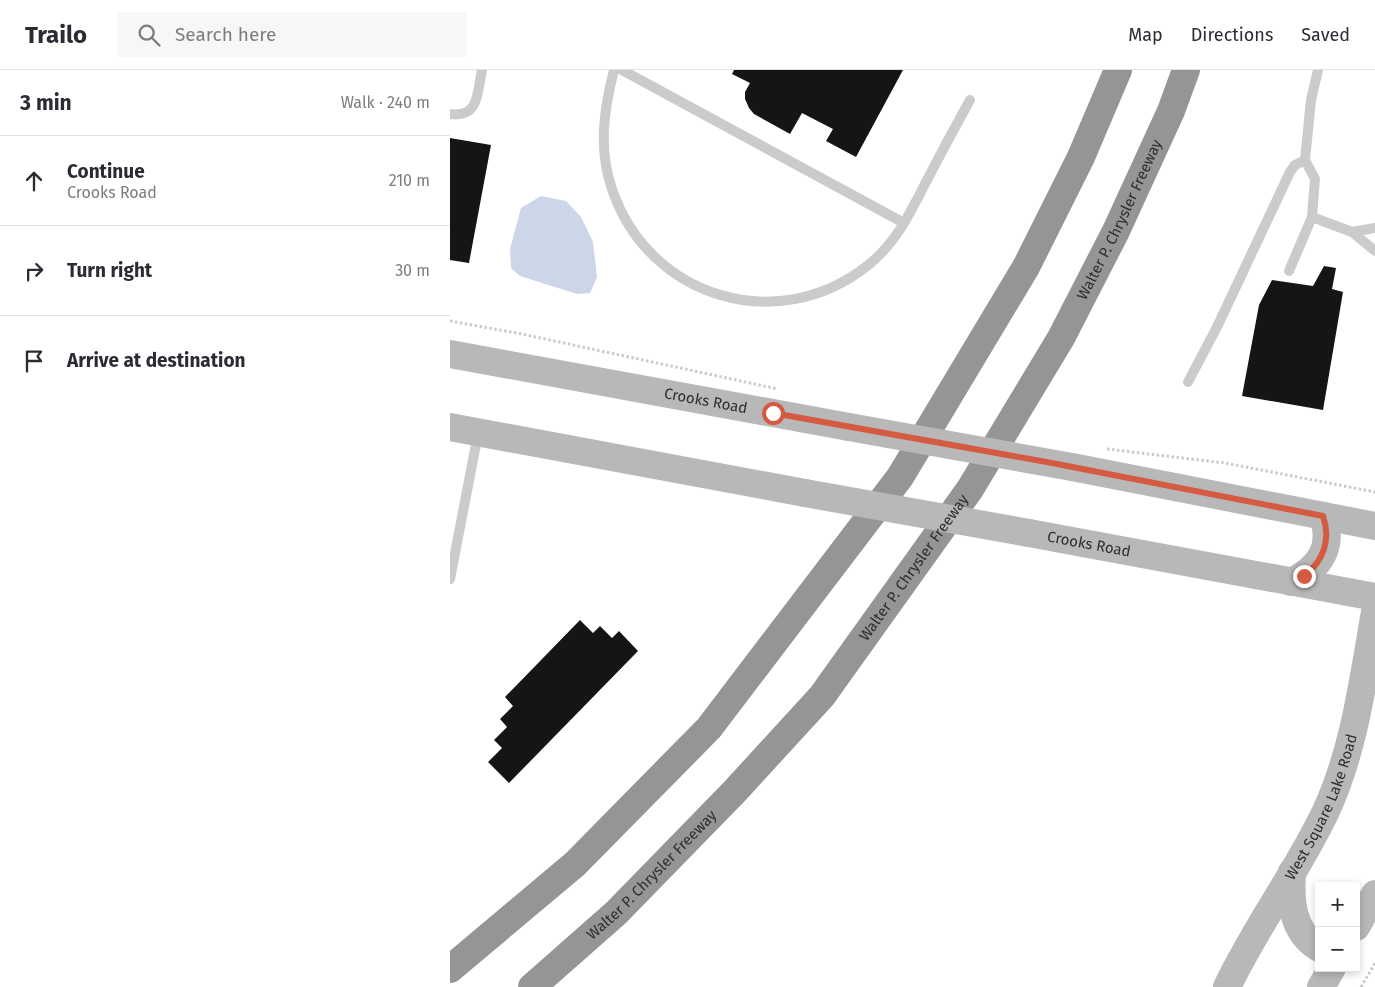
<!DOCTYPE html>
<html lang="en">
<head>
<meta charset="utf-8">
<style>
  :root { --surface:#fff; --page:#f7f7f7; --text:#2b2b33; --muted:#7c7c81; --line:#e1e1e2 }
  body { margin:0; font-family:"Fira Sans",sans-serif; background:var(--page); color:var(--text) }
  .controls { position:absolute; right:15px; bottom:15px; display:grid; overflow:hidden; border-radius:0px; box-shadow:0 2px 8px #0003 }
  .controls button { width:45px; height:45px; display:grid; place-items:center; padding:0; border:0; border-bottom:1px solid var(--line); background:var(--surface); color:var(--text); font:25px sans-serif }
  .stop { position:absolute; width:15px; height:15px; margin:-11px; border:4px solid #d45b42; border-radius:50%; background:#fff }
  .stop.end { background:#d45b42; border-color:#fff; box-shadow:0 1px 5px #0008 }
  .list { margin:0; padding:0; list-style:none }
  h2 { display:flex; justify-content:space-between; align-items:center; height:65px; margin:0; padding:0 20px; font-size:21px }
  h2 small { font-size:16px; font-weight:400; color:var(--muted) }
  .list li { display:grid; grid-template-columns:32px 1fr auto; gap:15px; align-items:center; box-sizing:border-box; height:90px; padding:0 20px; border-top:1px solid var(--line) }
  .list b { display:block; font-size:19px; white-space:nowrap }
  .list p { margin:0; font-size:16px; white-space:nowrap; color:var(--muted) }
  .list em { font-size:16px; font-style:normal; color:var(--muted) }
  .icon { flex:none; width:28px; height:28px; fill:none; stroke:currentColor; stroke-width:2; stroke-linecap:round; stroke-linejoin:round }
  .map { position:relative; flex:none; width:925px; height:917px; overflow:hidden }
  header { display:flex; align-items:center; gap:30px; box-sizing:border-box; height:70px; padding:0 25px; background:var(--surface); border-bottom:1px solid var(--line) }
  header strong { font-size:24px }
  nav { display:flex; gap:28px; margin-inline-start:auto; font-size:18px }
  .search { width:350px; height:45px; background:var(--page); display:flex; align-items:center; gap:12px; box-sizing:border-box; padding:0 18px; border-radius:0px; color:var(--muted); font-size:19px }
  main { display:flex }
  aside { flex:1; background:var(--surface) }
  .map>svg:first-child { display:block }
</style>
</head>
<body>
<header>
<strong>Trailo</strong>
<div class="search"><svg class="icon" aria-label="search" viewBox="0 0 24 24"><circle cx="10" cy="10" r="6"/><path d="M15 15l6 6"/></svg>Search here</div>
<nav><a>Map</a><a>Directions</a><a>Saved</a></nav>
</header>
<main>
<aside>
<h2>3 min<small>Walk · 240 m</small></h2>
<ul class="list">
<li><svg class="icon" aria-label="ahead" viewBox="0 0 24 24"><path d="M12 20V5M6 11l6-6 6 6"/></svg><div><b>Continue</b><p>Crooks Road</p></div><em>210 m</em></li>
<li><svg class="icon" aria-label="right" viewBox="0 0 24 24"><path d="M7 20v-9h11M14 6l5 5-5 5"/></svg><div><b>Turn right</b></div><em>30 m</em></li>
<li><svg class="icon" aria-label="arrive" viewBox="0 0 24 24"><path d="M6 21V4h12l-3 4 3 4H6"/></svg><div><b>Arrive at destination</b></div></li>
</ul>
</aside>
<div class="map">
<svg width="925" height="917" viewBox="0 0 925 917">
  <rect width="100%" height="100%" fill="#fff"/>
  <path fill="#ccd6e8" d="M91 126 116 131 131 147 143 172 147 207 140 223 127 224 70 206 61 198 60 179 71 138Z"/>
  <path fill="#151515" d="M284 0H453L406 87 376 71 383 59 352 43 340 64 304 44 299 38 295 29V22L300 13 282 4Z
    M0 68 41 75 19 193 0 190Z
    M874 196 886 198 882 219 893 222 873 340 792 326 809 235 822 210 863 216Z
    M130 550 143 563 150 556 162 568 169 561 188 581 59 713 38 692 52 678 44 670 57 657 50 649 63 636 55 627Z"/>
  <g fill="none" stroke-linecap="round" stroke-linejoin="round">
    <path stroke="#cbcbcb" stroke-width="3" stroke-dasharray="2.5 2.5" stroke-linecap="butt" d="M0 251 72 264 328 319
      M657 379 775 393 925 422
      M911 917 925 893"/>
    <path stroke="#cbcbcb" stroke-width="10" d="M164 0C154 39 148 79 162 119 198 227 327 267 417 196 446 174 461 141 477 110 491 83 505 57 520 30
      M172 0 454 153
      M0 44C30 48 27 22 32 0
      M862 147 902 162 925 181
      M902 162 925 158
      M839 201 862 147 865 109 855 90 861 30 868 0
      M738 312 767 257 840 102 845 95 855 90
      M0 509 28 364"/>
    <g stroke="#b8b8b8" stroke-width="28">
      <path id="s1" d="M0 284 399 357"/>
      <path d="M0 357 355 423"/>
      <path d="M622 397 925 456"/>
      <path id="s2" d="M579 463 925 527"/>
      <path d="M841 512C870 498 884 477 873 446"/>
      <path d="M842 802C840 831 842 862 869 878"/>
      <path d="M906 857 925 824"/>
      <path id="s3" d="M777 917C806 856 847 802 876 741 905 678 913 609 925 542"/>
      <path d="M871 917 882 898"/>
    </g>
    <g stroke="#959595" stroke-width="28">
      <path d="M0 899 125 794 259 658 450 407 576 197 631 87 668 0"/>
      <path id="s4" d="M82 917 166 843 284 722 372 626 520 419 611 268 666 161 721 41 736 0"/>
    </g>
    <path stroke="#b8b8b8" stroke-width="28" d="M399 357 622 397
      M355 423 579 463"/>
  </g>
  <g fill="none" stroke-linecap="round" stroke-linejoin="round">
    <path stroke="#d45b42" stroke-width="6" d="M323 343 602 393 873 446C881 469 874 491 854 506"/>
  </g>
  <g text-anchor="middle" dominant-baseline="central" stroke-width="5" stroke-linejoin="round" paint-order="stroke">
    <g font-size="15" fill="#2e2e2e" stroke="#fff">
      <text stroke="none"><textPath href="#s4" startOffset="974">Walter P. Chrysler Freeway</textPath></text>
      <text stroke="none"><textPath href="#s1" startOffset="260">Crooks Road</textPath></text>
      <text stroke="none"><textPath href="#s2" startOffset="61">Crooks Road</textPath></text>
      <text stroke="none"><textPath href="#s4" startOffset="569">Walter P. Chrysler Freeway</textPath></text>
      <text stroke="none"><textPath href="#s3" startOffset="204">West Square Lake Road</textPath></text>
      <text stroke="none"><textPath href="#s4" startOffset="164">Walter P. Chrysler Freeway</textPath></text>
    </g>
  </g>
</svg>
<div class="controls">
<button>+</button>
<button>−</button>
</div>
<div class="stop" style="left:323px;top:343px"></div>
<div class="stop end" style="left:854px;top:506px"></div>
</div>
</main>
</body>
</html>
